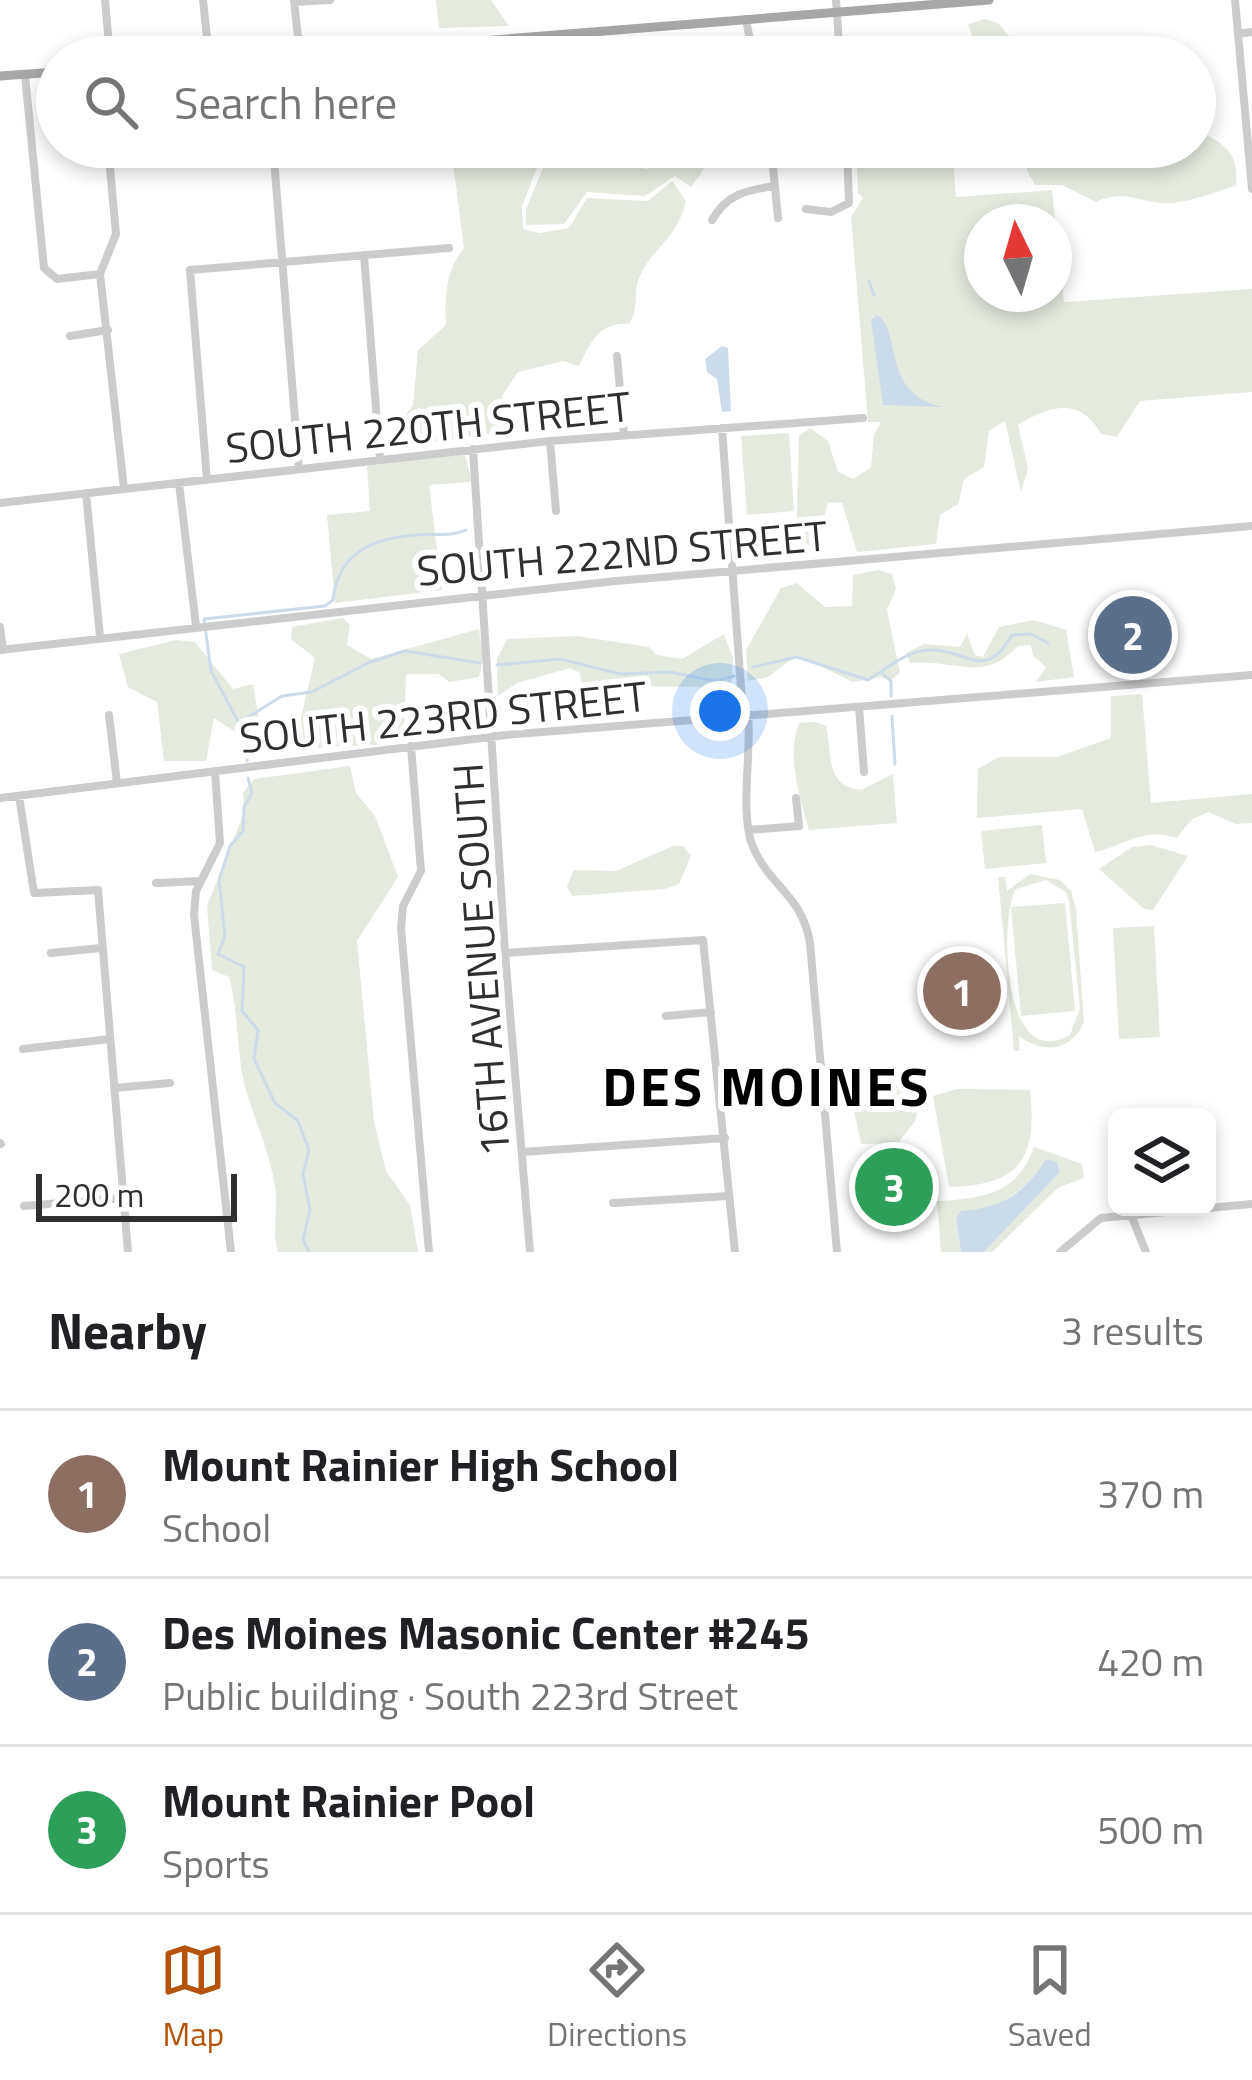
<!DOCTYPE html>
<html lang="en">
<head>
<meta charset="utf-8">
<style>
  :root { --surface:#fff; --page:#f6f6f6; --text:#202124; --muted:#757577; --line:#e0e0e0; --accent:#b45309 }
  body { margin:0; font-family:"Titillium Web",sans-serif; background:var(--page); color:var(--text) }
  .controls { position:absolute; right:36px; bottom:36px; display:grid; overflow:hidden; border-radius:18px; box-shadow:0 6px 18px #0003 }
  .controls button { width:108px; height:108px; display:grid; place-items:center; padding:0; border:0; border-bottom:3px solid var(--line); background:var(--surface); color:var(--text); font:60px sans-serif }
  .compass { position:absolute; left:964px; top:204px; width:108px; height:108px; border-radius:50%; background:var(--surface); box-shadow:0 6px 18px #0003; rotate:355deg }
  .scale { position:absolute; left:36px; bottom:30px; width:201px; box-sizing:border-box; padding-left:12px; border:6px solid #2f2f2f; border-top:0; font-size:33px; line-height:42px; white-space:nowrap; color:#2f2f2f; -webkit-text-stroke:9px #fff; paint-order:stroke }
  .you { position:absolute; left:720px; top:711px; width:42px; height:42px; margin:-30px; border:9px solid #fff; border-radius:50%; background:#1a73e8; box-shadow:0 0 0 18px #1a73e833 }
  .badge { display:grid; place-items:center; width:78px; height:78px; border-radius:50%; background:var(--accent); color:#fff; font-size:39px; font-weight:700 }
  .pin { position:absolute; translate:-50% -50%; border:6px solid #fff; box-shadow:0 3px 12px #0006 }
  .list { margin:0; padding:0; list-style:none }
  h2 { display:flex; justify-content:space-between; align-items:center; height:156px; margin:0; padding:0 48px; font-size:51px }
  h2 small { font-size:39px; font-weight:400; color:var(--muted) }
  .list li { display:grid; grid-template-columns:78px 1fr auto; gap:36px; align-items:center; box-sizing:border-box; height:168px; padding:0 48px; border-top:3px solid var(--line) }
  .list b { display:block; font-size:45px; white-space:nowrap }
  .list p { margin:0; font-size:39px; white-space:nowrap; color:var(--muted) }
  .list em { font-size:39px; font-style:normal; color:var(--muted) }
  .icon { flex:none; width:66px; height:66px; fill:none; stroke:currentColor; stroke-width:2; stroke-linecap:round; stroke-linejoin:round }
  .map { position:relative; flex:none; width:1252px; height:1252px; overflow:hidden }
  .search { position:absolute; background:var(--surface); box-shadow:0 6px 18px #0003; left:36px; right:36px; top:36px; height:132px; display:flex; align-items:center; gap:30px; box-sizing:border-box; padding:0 42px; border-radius:66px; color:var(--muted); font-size:45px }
  .sheet { height:660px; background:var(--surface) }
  nav { display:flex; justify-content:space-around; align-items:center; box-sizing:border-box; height:168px; border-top:3px solid var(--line); background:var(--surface); font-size:33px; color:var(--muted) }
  nav a { display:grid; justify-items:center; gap:6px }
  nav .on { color:var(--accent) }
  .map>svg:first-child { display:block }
</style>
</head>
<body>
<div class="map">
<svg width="1252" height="1252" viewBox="0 0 1252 1252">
  <rect width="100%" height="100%" fill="#fff"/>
  <path fill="#e4ebde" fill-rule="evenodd" d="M436 0H491L509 26 439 28Z
    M985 19 998 23 1009 36 1006 57H979L968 24Z
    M1208 136C1232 148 1238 160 1236 186 1213 192 1185 205 1161 203 1135 200 1122 190 1096 202L1062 185H1035L1027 170 1028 147H1085L1111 168C1147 164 1163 147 1195 147V139Z
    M451 147H545L522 206 523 229 539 233 569 228 587 198 648 201 672 181 686 201C675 243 656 242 640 276 632 292 640 309 629 324 599 322 591 342 579 366L563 361 518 372 502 396 499 432 398 448 388 439 413 405 418 350 446 325C444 298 446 270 464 248Z
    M552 147H624L627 165 646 169 679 159 685 147H710L709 162 691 187 675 176 645 196 587 192 564 224 526 225V209Z
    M856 147H952L956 197 1052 190 1064 302 1252 289V392L1140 401 1117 437 1101 434C1080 397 1051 405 1018 425L1028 469 1021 492 1005 421 989 431 984 467 964 479 958 504 940 515 936 544 857 552 842 503 828 502 822 525 824 551 785 558 777 555 796 547 799 436 810 428 828 441 838 472 853 479 871 467 874 435 881 422H868L851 217 863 198 858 193ZM982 222H1054V294H982Z
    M789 433 794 511 747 515 741 436Z
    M453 455H465L472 482 429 485 442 590 335 603 327 515 370 511 367 466Z
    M878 570 892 574 896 589 887 610 900 673 889 681 881 677 853 682 797 655 768 677 748 681 746 650 781 588 797 583 825 607 852 606 853 575Z
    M343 618 350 625 347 645 371 659 479 629 483 659 479 677 449 682 439 674H406L404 738 393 744 316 748 304 742 300 722 315 658 291 639 292 627Z
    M1034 620 1066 630 1074 677 1036 682 1046 667 1033 656 1031 645 1018 646C982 684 957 659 910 663L906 653 924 644 960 647 967 634 975 655 983 657 999 627Z
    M724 634 733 658 731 684 718 687 591 686 581 684 580 673 570 668 517 683 498 696 497 659 507 639 577 636 649 647 657 655 682 659Z
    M176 640 195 642 233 689 253 684 259 719 255 730 242 736 214 718 206 761H164L157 702 128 687 119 654Z
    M1142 694 1151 803 1252 794V823L1236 824 1208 812 1191 820 1177 838C1142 827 1127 845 1095 852L1082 809 977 818 978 769 999 757H1057L1111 738V696Z
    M816 722 826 726C833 754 824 786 861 790L893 774 897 823 809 830C800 798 786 756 799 723Z
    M350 766 356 793 375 816 398 877 357 941 374 1122 386 1171 410 1205 418 1252H278C271 1228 279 1210 275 1187 270 1154 258 1128 248 1097 235 1057 240 1015 229 977L212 970 207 906 244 813 243 793 254 779Z
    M1042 825 1046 863 985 869 981 831Z
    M1151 845 1188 856 1153 910 1144 909 1099 869 1132 847Z
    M673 846H683L691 856 679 884 665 889 572 896 567 886 574 870 616 871Z
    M1030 874 1060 880 1071 891 1076 909 1084 1022C1071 1052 1043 1054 1019 1036V1051H1014L998 877H1005L1007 891ZM1046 880 1066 892 1069 901 1080 1008 1070 1035C998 1075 1001 909 1016 889Z
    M1065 903 1075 1011 1021 1016 1011 907Z
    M1154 926 1160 1037 1119 1039 1113 928Z
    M885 1082 920 1085 916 1120 898 1143 861 1144 850 1091Z
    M957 1089 1030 1090C1038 1160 1019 1185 949 1187L933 1096Z
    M1034 1147 1082 1164 1084 1178 1058 1188 992 1252H984L1060 1172 1046 1159C1023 1196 996 1208 956 1219L961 1252H941L937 1201C983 1198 1017 1195 1034 1147Z"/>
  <path fill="#ccdbe9" d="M877 315C903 331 880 395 944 407L883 405 871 320Z
    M722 346 728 348 731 411 722 412 717 379 707 372 705 359Z
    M1046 1159 1057 1162 1060 1172 984 1252H961L956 1219 961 1211C1001 1208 1024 1194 1046 1159Z"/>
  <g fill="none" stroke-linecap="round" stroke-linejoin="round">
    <path stroke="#ccdbe9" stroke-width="3" d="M869 281 874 295
      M497 665 560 659 620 674 670 672 715 681 734 676
      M753 667 797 657 868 680C886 669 907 651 928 650 967 648 984 684 1012 635L1031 634 1048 643
      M882 673 891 681V696
      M892 716 895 764
      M239 723 211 671 204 619 325 606 333 600C338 553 372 538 417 535 435 533 450 537 466 530
      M247 761 248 742 239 723 282 696 312 692 368 663 405 651 480 663
      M248 778 252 793 244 807 243 831 230 846 219 880 225 936 218 954 244 967 242 1011 258 1030 254 1059 275 1103 298 1121 309 1150 303 1174 310 1210 303 1240 309 1252"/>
    <path stroke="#ccc" stroke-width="8" d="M105 0 110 57
      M203 0 209 57
      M294 0 300 56
      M836 0 840 57
      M1235 0 1252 189
      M294 2 330 0
      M746 19 753 57
      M1238 34 1252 32
      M25 75 44 268 57 279 100 274
      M108 147 116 234 100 274 124 489
      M233 147 235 161
      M273 147 299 469
      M771 147 778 218
      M806 209 831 212 849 203 847 147
      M712 220C727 194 746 190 775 186
      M364 255 380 460
      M70 336 108 330
      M617 356 624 435
      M722 428 743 715
      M550 441 556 511
      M473 449 505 953 530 1252
      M207 480 190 270 449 248
      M179 483 196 626
      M86 493 100 637
      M0 503 550 441 863 418
      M0 627 3 650
      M0 650 616 581 1252 526
      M859 707 864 772
      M748 714C752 754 739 813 753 847 770 887 802 895 810 943L837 1252
      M109 715 117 783
      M411 746 421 871 403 906 401 928 429 1252
      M215 772 220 843 196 891 194 915 231 1252
      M19 796 34 893 98 890 128 1252
      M0 798 506 735 1252 675
      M749 830 799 826 796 798
      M156 883 200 881
      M51 953 101 948
      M505 953 703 940 735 1252
      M666 1016 711 1012
      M23 1049 110 1039
      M114 1088 170 1083
      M0 1143 1 1144
      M522 1152 725 1138
      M613 1203 729 1196
      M24 1206 122 1198
      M1131 1215 1146 1252
      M1060 1252 1101 1218 1252 1204"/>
    <path stroke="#a7a7a7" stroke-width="9" d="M283 57 989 0
      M0 76 57 72"/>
  </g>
  <g text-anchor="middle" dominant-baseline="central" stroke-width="12" stroke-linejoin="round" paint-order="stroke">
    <g font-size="42" fill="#2f2f2f" stroke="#fff">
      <text transform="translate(428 426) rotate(-6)">SOUTH 220TH STREET</text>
      <text transform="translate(622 552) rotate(-5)">SOUTH 222ND STREET</text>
      <text transform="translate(443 716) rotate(-6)">SOUTH 223RD STREET</text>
      <text transform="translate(480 960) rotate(-94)">16TH AVENUE SOUTH</text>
    </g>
    <g font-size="54" font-weight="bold" letter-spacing="3" fill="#000" stroke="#fff">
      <text x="767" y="1086">DES MOINES</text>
    </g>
  </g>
</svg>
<div class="controls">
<button><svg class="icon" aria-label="layers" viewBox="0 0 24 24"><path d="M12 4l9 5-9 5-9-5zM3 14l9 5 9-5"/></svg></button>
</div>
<svg class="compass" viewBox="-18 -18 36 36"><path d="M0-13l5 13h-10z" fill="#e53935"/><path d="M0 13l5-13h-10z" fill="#757577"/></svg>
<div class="scale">200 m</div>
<div class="you"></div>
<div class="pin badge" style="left:962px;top:991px;background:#8d6e63">1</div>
<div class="pin badge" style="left:1133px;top:635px;background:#5c6f8a">2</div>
<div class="pin badge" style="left:894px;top:1187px;background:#2e9e5b">3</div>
<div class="search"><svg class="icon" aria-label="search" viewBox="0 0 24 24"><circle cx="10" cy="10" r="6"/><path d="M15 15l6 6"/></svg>Search here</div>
</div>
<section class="sheet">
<h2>Nearby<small>3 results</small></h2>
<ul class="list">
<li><span class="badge" style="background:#8d6e63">1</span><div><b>Mount Rainier High School</b><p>School</p></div><em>370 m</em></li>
<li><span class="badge" style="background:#5c6f8a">2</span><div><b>Des Moines Masonic Center #245</b><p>Public building · South 223rd Street</p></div><em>420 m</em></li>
<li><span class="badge" style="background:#2e9e5b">3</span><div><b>Mount Rainier Pool</b><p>Sports</p></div><em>500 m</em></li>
</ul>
</section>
<nav>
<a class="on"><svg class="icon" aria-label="map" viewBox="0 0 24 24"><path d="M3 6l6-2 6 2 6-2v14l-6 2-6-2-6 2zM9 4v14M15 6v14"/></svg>Map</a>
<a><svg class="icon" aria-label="directions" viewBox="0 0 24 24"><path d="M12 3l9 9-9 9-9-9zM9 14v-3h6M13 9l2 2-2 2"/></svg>Directions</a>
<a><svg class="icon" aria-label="saved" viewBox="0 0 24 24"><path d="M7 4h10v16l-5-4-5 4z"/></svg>Saved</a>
</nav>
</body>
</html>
